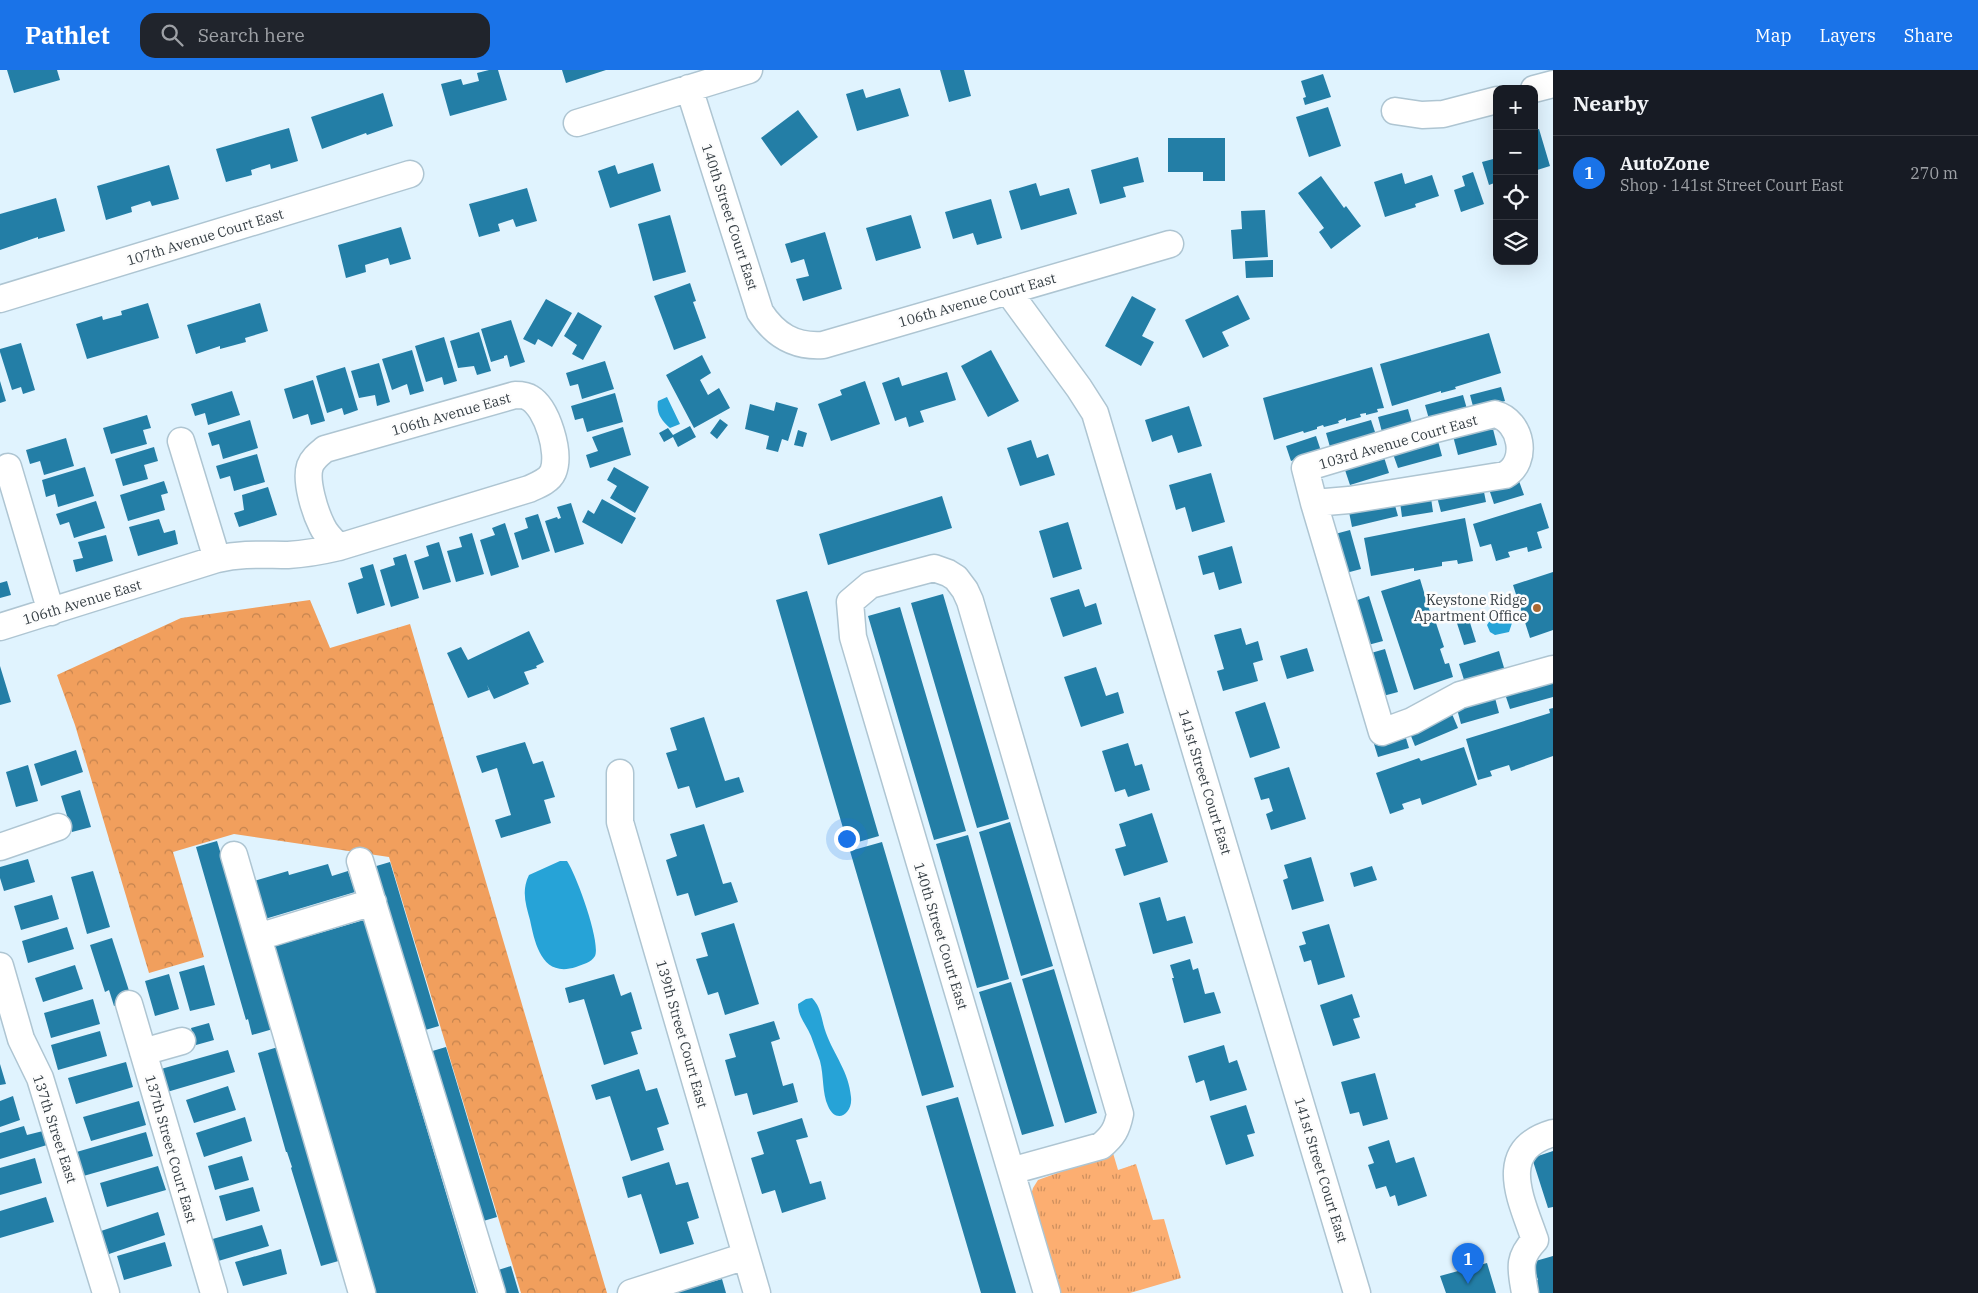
<!DOCTYPE html>
<html lang="en">
<head>
<meta charset="utf-8">
<style>
  :root { --surface:#171b24; --page:#20242c; --text:#f1f3f6; --muted:#9ea1a6; --line:#363941; --accent:#1a73e8 }
  body { margin:0; font-family:"IBM Plex Serif",serif; background:var(--page); color:var(--text) }
  .controls { position:absolute; right:15px; top:15px; display:grid; overflow:hidden; border-radius:10px; box-shadow:0 5px 20px #0002 }
  .controls button { width:45px; height:45px; display:grid; place-items:center; padding:0; border:0; border-bottom:1px solid var(--line); background:var(--surface); color:var(--text); font:25px sans-serif }
  .you { position:absolute; left:846px; top:768px; width:18px; height:18px; margin:-12px; border:4px solid #fff; border-radius:50%; background:#1a73e8; box-shadow:0 0 0 8px #1a73e833 }
  .badge { display:grid; place-items:center; width:32px; height:32px; border-radius:50%; background:var(--accent); color:#fff; font-size:16px; font-weight:700 }
  .pin { position:absolute; translate:-50% -41px; filter:drop-shadow(0 1px 2px #0008) }
  .pin::after { content:''; position:absolute; top:26px; width:18px; height:15px; background:inherit; clip-path:polygon(0 0,100% 0,50% 100%) }
  .list { margin:0; padding:0; list-style:none }
  h2 { display:flex; justify-content:space-between; align-items:center; height:65px; margin:0; padding:0 20px; font-size:21px }
  h2 small { font-size:16px; font-weight:400; color:var(--muted) }
  .list li { display:grid; grid-template-columns:32px 1fr auto; gap:15px; align-items:center; box-sizing:border-box; height:75px; padding:0 20px; border-top:1px solid var(--line) }
  .list b { display:block; font-size:19px; white-space:nowrap }
  .list p { margin:0; font-size:16px; white-space:nowrap; color:var(--muted) }
  .list em { font-size:16px; font-style:normal; color:var(--muted) }
  .icon { flex:none; width:28px; height:28px; fill:none; stroke:currentColor; stroke-width:2; stroke-linecap:round; stroke-linejoin:round }
  .map { position:relative; flex:none; width:1553px; height:1223px; overflow:hidden }
  header { display:flex; align-items:center; gap:30px; box-sizing:border-box; height:70px; padding:0 25px; background:var(--accent); color:#fff }
  header strong { font-size:24px }
  nav { display:flex; gap:28px; margin-inline-start:auto; font-size:18px }
  .search { width:350px; height:45px; background:var(--page); display:flex; align-items:center; gap:12px; box-sizing:border-box; padding:0 18px; border-radius:15px; color:var(--muted); font-size:19px }
  main { display:flex }
  aside { flex:1; background:var(--surface) }
  .map>svg:first-child { display:block }
</style>
</head>
<body>
<header>
<strong>Pathlet</strong>
<div class="search"><svg class="icon" aria-label="search" viewBox="0 0 24 24"><circle cx="10" cy="10" r="6"/><path d="M15 15l6 6"/></svg>Search here</div>
<nav><a>Map</a><a>Layers</a><a>Share</a></nav>
</header>
<main>
<div class="map">
<svg width="1553" height="1223" viewBox="0 0 1553 1223">
  <defs>
    <pattern id="forest-crowns" width="20" height="18" patternUnits="userSpaceOnUse" patternTransform="scale(1.25)"><rect width="20" height="18" fill="#f19f5d"/><path d="M2 6a3 3 0 1 1 6 0M12 15a3 3 0 1 1 6 0" fill="none" stroke="#c4834e"/></pattern>
    <pattern id="park-tufts" width="24" height="20" patternUnits="userSpaceOnUse" patternTransform="scale(1.25)"><rect width="24" height="20" fill="#fcae71"/><path d="M3 7l-1-3M5 7V3M7 7l1-3M15 17l-1-3M17 17v-4M19 17l1-3" fill="none" stroke="#cd8f5e"/></pattern>
  </defs>
  <rect width="100%" height="100%" fill="#e0f3fe"/>
  <path fill="url(#forest-crowns)" d="M310 530 330 578 410 554 607 1223H521L389 787 234 764 173 782 204 887 149 903 75 655 57 605 181 548Z"/>
  <path fill="url(#park-tufts)" d="M1113 1083 1118 1100 1136 1094 1153 1150 1164 1149 1181 1208 1130 1223H1058L1029 1132 1033 1118 1038 1110Z"/>
  <path fill="#26a3d7" d="M667 327 680 354 670 358C661 350 656 343 658 331Z
    M1504 545 1511 548 1512 553 1509 562 1495 565 1490 562 1487 555 1491 549Z
    M560 791H567C576 804 601 872 595 886 591 893 583 894 576 897 542 908 535 874 530 850 526 835 521 821 529 805Z
    M812 928C822 938 821 950 826 963 834 985 849 1002 851 1027 853 1044 836 1055 828 1036 822 1023 824 1006 820 991 817 983 814 974 811 966 806 954 798 947 798 934L806 929Z"/>
  <path fill="#237ea6" d="M7 0H57L60 10 14 23Z
    M489 0H498L507 30 450 46 441 14 461 9 463 15 479 11 477 3Z
    M562 0H606L566 13Z
    M940 0H964L971 26 949 32Z
    M1323 4 1331 27 1305 35 1303 28 1306 27 1301 11Z
    M900 18 909 46 857 61 846 24 863 19 866 28Z
    M383 23 393 56 367 65 366 63 322 79 311 47Z
    M1328 37 1341 76 1309 87 1296 47Z
    M798 40 818 67 781 96 761 68Z
    M289 58 298 91 271 99 270 94 251 100 252 105 226 112 216 79Z
    M1539 59 1550 96 1534 101V60Z
    M1168 68H1225V111H1203V102H1168Z
    M1138 87 1144 112 1123 117 1126 127 1100 134 1091 100Z
    M1497 88V112L1489 115 1482 92Z
    M653 93 661 121 610 138 598 101 615 95 618 104Z
    M169 95 179 129 152 136 150 131 131 137 132 142 106 150 97 116Z
    M1473 102 1484 134 1461 142 1454 120 1465 116 1462 106Z
    M1402 103 1405 114 1432 105 1439 126 1415 134 1416 137 1385 147 1374 112Z
    M1321 106 1344 138 1346 136 1361 156 1331 179 1319 162 1324 158 1298 123Z
    M1036 113 1040 126 1069 118 1077 144 1021 160 1009 121Z
    M527 118 537 151 516 157 513 149 498 154 500 161 479 167 469 134Z
    M56 128 65 161 38 169V167L0 180V144Z
    M991 129 1002 168 977 175 973 163 953 169 945 142Z
    M1265 140 1268 187 1233 189 1231 160 1242 159 1241 141Z
    M670 145 686 202 653 211 638 154Z
    M911 145 921 178 876 191 866 158Z
    M401 157 411 189 390 195 388 188 365 195 366 202 346 208 338 175Z
    M825 162 842 219 803 231 796 209 809 206 804 189 791 193 785 174Z
    M1273 190V207L1246 208 1245 191Z
    M690 213 696 231 693 232 706 268 674 280 654 226Z
    M1238 225 1250 249 1222 262 1229 276 1203 288 1185 250Z
    M1132 226 1156 239 1142 266 1154 272 1141 296 1105 276Z
    M546 229 572 243 552 277 538 269 535 275 523 269Z
    M148 233 159 268 87 289 76 254 102 246 103 250 122 245 121 241Z
    M260 233 268 261 245 268 246 272 220 279V276L196 284 187 255Z
    M578 242 602 256 583 290 572 284 577 275 564 266Z
    M511 250 525 292 510 297 507 285 504 286V288L491 292 481 259Z
    M479 262 491 301 477 305 474 296 458 298 450 271Z
    M1489 263 1501 303 1455 317 1456 319 1441 323V321L1392 336 1380 294Z
    M444 267 457 311 444 315 442 307 426 312 415 276Z
    M21 273 35 320 23 324 21 317 12 320 0 282V279Z
    M412 280 424 321 410 325 407 314 392 320 382 289Z
    M991 280 1019 331 988 347 961 296Z
    M702 285 711 303 700 310 708 325 719 318 730 338 694 358 666 305Z
    M605 291 614 319 582 329 578 314 570 316 566 303Z
    M379 293 390 332 377 336 375 325 359 328 351 301Z
    M345 297 358 340 344 345 342 338 327 343 316 306Z
    M1372 297 1384 338 1377 339 1378 342 1366 345V343L1360 344 1361 347 1346 351V348L1338 351 1339 353 1324 357 1323 355 1317 357V359L1304 363 1303 361 1274 370 1263 328Z
    M947 302 956 330 920 341 924 352 909 357 906 347 895 351 882 313 899 307 902 316Z
    M313 310 325 351 311 355 308 344 293 349 284 319Z
    M0 311 6 331 0 333Z
    M865 311 880 354 831 371 818 334 842 325 840 320Z
    M1501 317 1505 331 1474 340 1470 325Z
    M232 321 240 345 208 355 205 343 195 346 191 334Z
    M615 323 623 352 587 362 583 348 575 350 571 336Z
    M1463 325 1467 339 1429 349 1425 335Z
    M776 332 798 338 788 371 782 369 778 382 766 379 769 366 745 359 750 334 774 341Z
    M1189 336 1202 376 1178 383 1172 365 1152 372 1145 350Z
    M1408 339 1412 353 1382 362 1378 347Z
    M147 345 151 358 143 360 147 374 111 384 103 358Z
    M720 349 728 355 717 369 710 363Z
    M250 350 258 378 223 389 219 374 212 376 208 363Z
    M1371 350 1376 365 1330 377 1326 363Z
    M1492 355 1497 375 1458 385 1453 366Z
    M690 356 696 367 678 377 673 367 664 372 659 363 668 358 673 365Z
    M623 357 631 385 590 398 586 385 598 381 592 367Z
    M798 360 807 363 803 377 794 375Z
    M1316 366 1321 381 1291 391 1286 376Z
    M66 368 74 396 44 405 40 391 30 394 26 380Z
    M1031 370 1037 388 1048 384 1055 405 1020 416 1007 378Z
    M1438 371 1442 386 1398 398 1393 384Z
    M154 377 158 391 144 395 148 409 123 416 115 389Z
    M257 384 265 412 234 421 230 406 220 409 216 396Z
    M1383 384 1389 403 1350 415 1344 397Z
    M85 397 94 426 58 437 55 424 46 427 42 410Z
    M614 397 649 417 635 443 610 428 617 416 607 410Z
    M1211 403 1225 452 1192 462 1185 437 1176 440 1169 415Z
    M164 411 168 423 161 425 165 440 128 451 120 425Z
    M1519 411 1524 425 1494 434 1489 419Z
    M268 417 277 445 239 457 234 443 244 440 242 425Z
    M1483 417 1486 432 1441 442 1437 427Z
    M942 426 952 458 828 495 819 464Z
    M1431 428 1433 442 1402 447 1400 432Z
    M602 429 636 448 622 474 582 452 588 440 594 444Z
    M96 431 105 458 74 468 69 452 60 455 56 444Z
    M1394 432 1398 446 1352 457 1349 442Z
    M571 433 584 474 555 483 545 451 557 447 558 449 561 448 557 437Z
    M1541 433 1549 458 1537 462 1542 478 1528 482 1527 477 1508 482 1510 487 1496 491 1491 474 1480 477 1473 454Z
    M538 444 550 481 522 490 514 463 528 458 525 448Z
    M1465 448 1473 491 1458 494 1457 490 1442 492V496L1414 501V498L1371 506 1364 468Z
    M159 449 164 463 175 460 178 474 138 486 129 457Z
    M1068 452 1082 499 1053 508 1039 461Z
    M505 453 519 497 491 506 480 470 495 465 492 458Z
    M1350 460 1361 499 1346 503 1335 464Z
    M472 463 484 504 456 512 447 481 462 477 459 467Z
    M106 465 113 491 76 502 73 490 83 488 78 472Z
    M439 472 451 512 423 520 414 491 429 486 426 476Z
    M1232 476 1242 513 1219 520 1214 502 1203 505 1198 486Z
    M406 484 419 528 391 537 380 500 395 495 393 488Z
    M373 494 385 535 357 544 348 513 363 508 360 498Z
    M1553 502V560L1530 568 1513 515Z
    M1420 509 1430 542 1426 544 1429 552 1435 550 1444 577 1440 579 1445 594 1449 593 1453 607 1414 620 1381 521Z
    M7 511 11 525 0 528V513Z
    M1079 519 1085 537 1096 533 1102 554 1063 567 1050 528Z
    M807 521 879 766 848 775 776 530Z
    M943 524 1009 749 977 758 911 533Z
    M1369 526 1383 571 1368 575 1355 531Z
    M900 537 966 761 934 770 868 546Z
    M1467 543 1476 572 1464 575 1455 547Z
    M1241 558 1246 575 1258 571 1263 590 1253 593 1258 611 1223 621 1217 601 1224 599 1214 565Z
    M529 561 544 592 536 596 537 598 524 602 529 614 494 629 487 615 489 620 468 628 447 583 461 577 468 590Z
    M1307 578 1314 601 1287 609 1280 586Z
    M1385 579 1398 622 1383 626 1371 583Z
    M1499 581 1505 601 1465 613 1459 594Z
    M0 596 11 632 0 635Z
    M1096 597 1106 626 1118 622 1124 643 1081 657 1064 607Z
    M1553 610V627L1510 639 1505 624Z
    M1495 628 1499 643 1461 654 1457 639Z
    M1265 632 1280 678 1250 688 1235 642Z
    M1553 638V686L1511 701 1509 695 1490 701 1492 706 1478 710 1466 669 1550 643 1549 639Z
    M1452 644 1458 658 1415 676 1409 661Z
    M704 647 725 711 739 707 744 722 696 738 689 716 678 719 666 683 677 680 670 658Z
    M1405 665 1409 678 1378 687 1374 674Z
    M525 672 533 694 543 691 555 727 544 730 551 753 501 768 495 750 511 745 497 698 482 703 476 686Z
    M1128 673 1135 696 1142 694 1150 720 1128 727 1125 719 1115 722 1102 681Z
    M1464 677 1477 715 1422 735 1420 728 1402 734 1404 739 1390 744 1376 703 1419 688 1421 691Z
    M76 680 83 702 41 716 34 694Z
    M28 695 38 731 16 737 6 702Z
    M1289 697 1306 749 1271 760 1266 744 1273 741 1269 728 1261 730 1254 708Z
    M80 720 91 757 72 762 61 726Z
    M1152 743 1168 792 1124 806 1115 779 1126 776 1119 754Z
    M1010 752 1053 896 1021 906 979 762Z
    M704 754 723 814 731 812 738 832 695 846 688 823 677 826 666 790 677 786 670 764Z
    M968 765 1009 909 977 918 936 774Z
    M217 771 273 959 252 965 248 949 246 950 196 777Z
    M882 772 954 1017 922 1026 850 781Z
    M1311 787 1324 831 1292 840 1283 810 1288 808 1284 795Z
    M28 789 35 812 4 821 0 808V797Z
    M390 792 439 956 422 961 373 797Z
    M328 794 332 806 348 801 355 822 265 849 254 811 288 801 289 805Z
    M1372 796 1377 810 1354 817 1350 803Z
    M93 801 110 857 87 864 71 807Z
    M52 825 59 849 21 860 14 836Z
    M1160 827 1167 851 1185 846 1193 873 1153 884 1139 833Z
    M364 850 476 1223H376L272 877Z
    M734 853 759 934 725 945 718 922 708 925 696 889 708 886 701 863Z
    M1329 854 1345 907 1318 915 1311 890 1304 892 1299 876 1306 874 1302 862Z
    M67 857 74 879 28 893 22 871Z
    M112 868 132 930 114 936 109 920 105 922 90 875Z
    M1190 889 1193 900 1198 898 1205 924 1214 922 1221 943 1184 953 1172 908H1174L1170 895Z
    M75 895 83 919 43 932 35 908Z
    M204 895 215 935 190 941 179 902Z
    M1054 899 1097 1043 1065 1053 1022 909Z
    M169 904 179 939 155 946 145 911Z
    M614 904 621 926 631 922 642 959 631 962 638 984 604 995 584 929 569 933 565 918Z
    M1011 912 1054 1056 1022 1065 979 922Z
    M1352 924 1360 947 1353 949 1360 968 1333 976 1320 935Z
    M93 929 100 954 51 968 44 943Z
    M774 951 780 969 771 972 783 1016 793 1013 798 1032 753 1045 747 1023 735 1026 725 990 736 987 729 964Z
    M209 953 214 970 196 975 191 958Z
    M100 961 107 986 58 1000 51 975Z
    M1224 975 1229 993 1237 990 1247 1020 1210 1031 1204 1010 1196 1013 1188 986Z
    M278 977 342 1190 321 1196 291 1098 292 1097 287 1082H286L258 983Z
    M446 977 497 1147 480 1152 429 982Z
    M228 980 235 1002 167 1022 161 999Z
    M126 992 133 1017 76 1034 68 1008Z
    M0 994 6 1014 0 1015Z
    M639 999 646 1021 657 1018 669 1054 657 1058 664 1080 631 1091 610 1026 596 1030 591 1015Z
    M1375 1003 1388 1049 1363 1056 1359 1042 1350 1044 1341 1012Z
    M228 1016 236 1040 194 1053 186 1030Z
    M13 1026 20 1050 0 1057V1031Z
    M958 1027 1016 1223H981L926 1036Z
    M139 1031 146 1055 91 1071 83 1047Z
    M1246 1035 1255 1063 1247 1065 1254 1086 1226 1095 1210 1046Z
    M245 1047 252 1071 204 1087 196 1063Z
    M802 1048 808 1067 796 1070 810 1114 821 1111 826 1129 782 1143 775 1120 762 1124 751 1088 764 1084 757 1062Z
    M24 1056 27 1065 43 1061 47 1075 0 1089V1063Z
    M146 1062 153 1086 80 1107 73 1083Z
    M1389 1070 1396 1093 1414 1087 1427 1126 1398 1136 1395 1125 1390 1127 1386 1116 1376 1119 1368 1095 1374 1093 1368 1077Z
    M1553 1081V1137L1548 1138 1532 1088Z
    M242 1086 249 1110 215 1120 208 1096Z
    M35 1088 42 1113 0 1125V1098Z
    M669 1092 676 1115 688 1112 699 1148 687 1152 694 1174 660 1184 641 1124 628 1128 622 1107Z
    M158 1096 166 1120 107 1137 100 1113Z
    M253 1117 260 1141 226 1151 219 1126Z
    M46 1127 54 1152 0 1168V1141Z
    M158 1142 165 1165 109 1184 101 1161Z
    M262 1155 269 1176 215 1192 209 1170Z
    M165 1172 172 1196 124 1210 117 1186Z
    M281 1179 287 1204 243 1216 235 1192Z
    M1553 1186V1223H1536L1532 1212 1538 1210 1532 1192Z
    M1487 1193 1496 1223H1446L1440 1206Z
    M511 1196 519 1223H499L492 1202Z
    M722 1209 726 1223H677V1222Z"/>
  <g fill="none" stroke-linecap="round" stroke-linejoin="round">
    <g stroke="#aec5d2" stroke-width="29">
      <path id="minor" d="M689 18 760 242C775 265 794 277 823 275L1170 174
        M1534 19 1553 14
        M1395 41 1422 45 1443 44 1497 30
        M577 53 749 0
        M1008 221 1079 318 1095 343 1357 1223
        M0 229 410 104
        M181 371 217 489
        M8 397 51 542
        M1314 433 1349 430 1505 405C1529 392 1522 351 1495 344L1432 360 1305 398 1314 433 1382 662 1412 651 1460 625 1553 599
        M0 557 217 489C243 483 263 485 288 485 306 484 322 481 339 477L529 419C538 415 549 411 553 402 561 383 547 338 530 328 526 325 519 325 515 325L325 379C319 384 313 388 310 396 305 411 315 442 322 456 326 465 333 471 339 477
        M620 703V752L757 1223
        M0 777 58 757
        M234 785 362 1223
        M360 791 492 1223
        M258 867 373 832
        M0 896 21 969 40 1008 106 1223
        M129 934 214 1223
        M143 982 182 971
        M1011 1101 1101 1076C1113 1066 1117 1059 1120 1044L970 531 965 520 956 508 948 503 934 498 870 515 850 532 853 567 1047 1223
        M1535 1170C1521 1129 1495 1080 1553 1063
        M631 1223 746 1186
        M1525 1223C1521 1199 1517 1189 1535 1170"/>
    </g>
    <use href="#minor" stroke="#fff" stroke-width="26"/>
  </g>
  <circle fill="#a96832" stroke="#fdfdfd" stroke-width="2" cx="1537" cy="538" r="5"/>
  <g text-anchor="middle" dominant-baseline="central" stroke-width="5" stroke-linejoin="round" paint-order="stroke">
    <g font-size="14" fill="#353e44" stroke="#fdfdfd">
      <text transform="translate(730 147) rotate(72)">140th Street Court East</text>
      <text transform="translate(205 167) rotate(-17)">107th Avenue Court East</text>
      <text transform="translate(977 230) rotate(-16)">106th Avenue Court East</text>
      <text transform="translate(451 344) rotate(-16)">106th Avenue East</text>
      <text transform="translate(1398 372) rotate(-16)">103rd Avenue Court East</text>
      <text transform="translate(82 532) rotate(-17)">106th Avenue East</text>
      <text transform="translate(1205 712) rotate(73)">141st Street Court East</text>
      <text transform="translate(941 866) rotate(73)">140th Street Court East</text>
      <text transform="translate(682 964) rotate(74)">139th Street Court East</text>
      <text transform="translate(55 1059) rotate(72)">137th Street East</text>
      <text transform="translate(171 1079) rotate(74)">137th Street Court East</text>
      <text transform="translate(1321 1100) rotate(73)">141st Street Court East</text>
    </g>
    <g font-size="14" fill="#353e44" stroke="#fdfdfd" text-anchor="end">
      <text x="1527" y="530">Keystone Ridge<tspan x="1527" dy="16">Apartment Office</tspan></text>
    </g>
  </g>
</svg>
<div class="controls">
<button>+</button>
<button>−</button>
<button><svg class="icon" aria-label="locate" viewBox="0 0 24 24"><circle cx="12" cy="12" r="6"/><path d="M12 2v4M12 18v4M2 12h4M18 12h4"/></svg></button>
<button><svg class="icon" aria-label="layers" viewBox="0 0 24 24"><path d="M12 4l9 5-9 5-9-5zM3 14l9 5 9-5"/></svg></button>
</div>
<div class="you"></div>
<div class="pin badge" style="left:1468px;top:1214px">1</div>
</div>
<aside>
<h2>Nearby<small></small></h2>
<ul class="list">
<li><span class="badge">1</span><div><b>AutoZone</b><p>Shop · 141st Street Court East</p></div><em>270 m</em></li>
</ul>
</aside>
</main>
</body>
</html>
